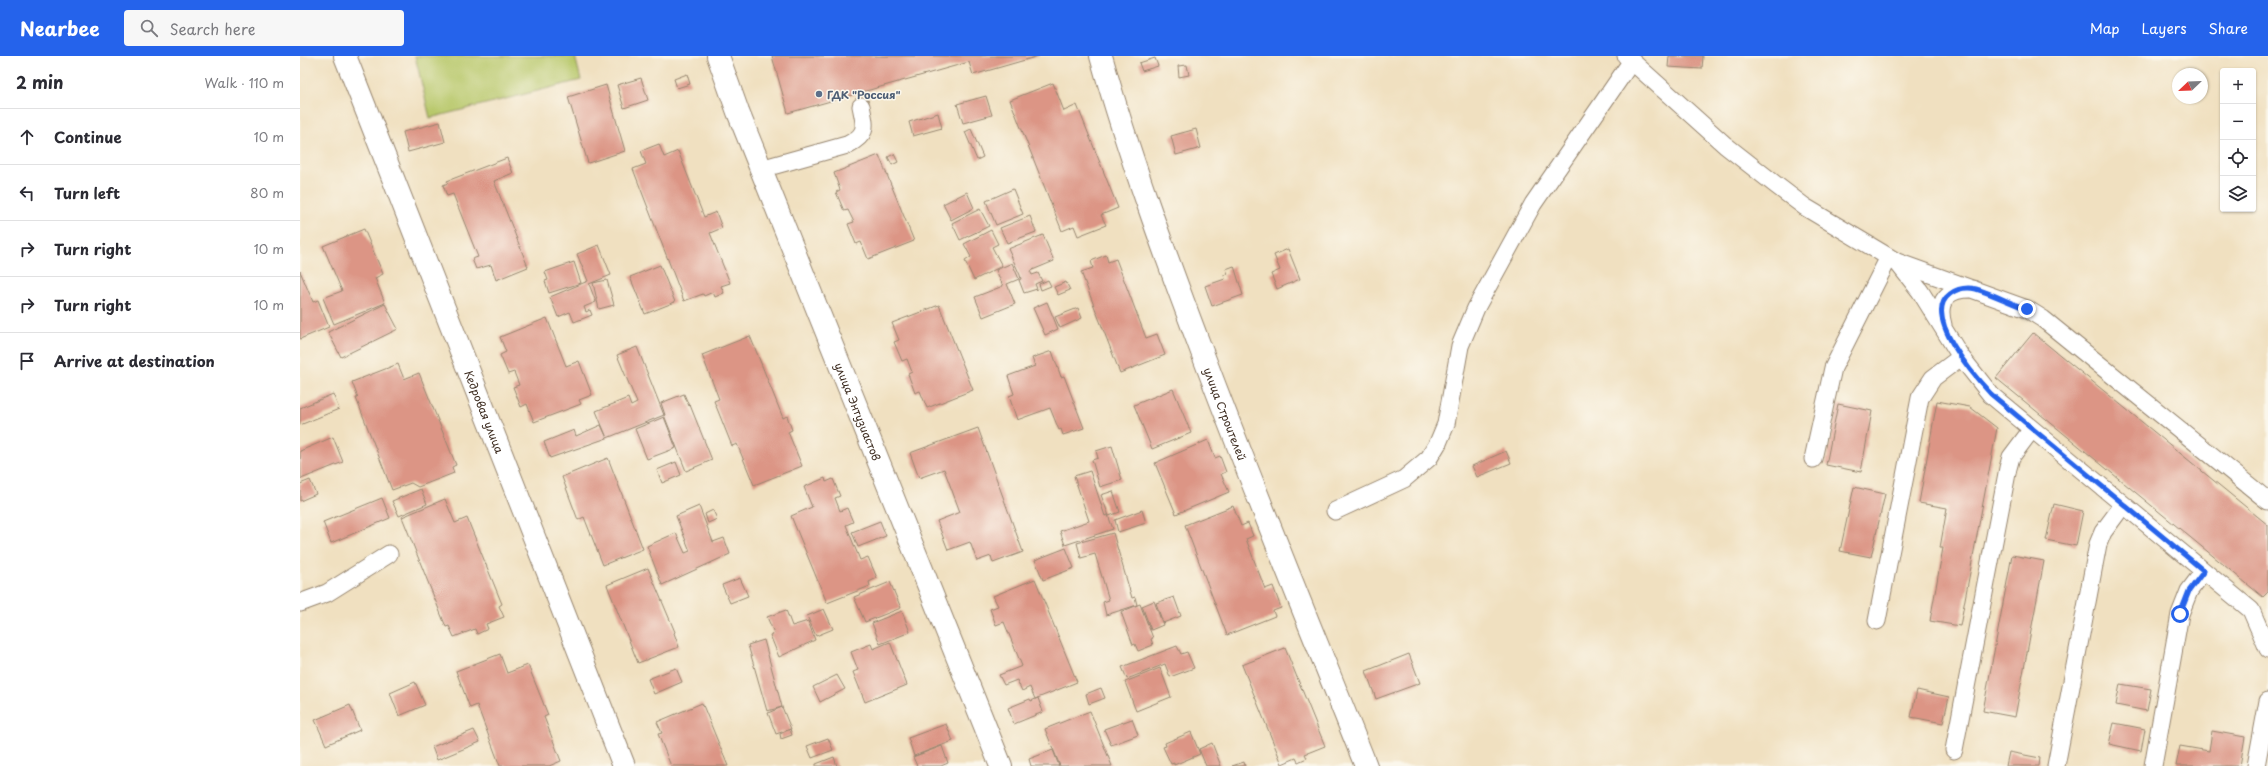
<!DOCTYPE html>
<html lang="en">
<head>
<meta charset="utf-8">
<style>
  :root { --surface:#fff; --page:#f7f7f7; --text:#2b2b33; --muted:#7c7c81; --line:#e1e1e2; --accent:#2563eb }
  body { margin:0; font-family:"Playpen Sans",sans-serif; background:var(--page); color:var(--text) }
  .controls { position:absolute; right:12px; top:12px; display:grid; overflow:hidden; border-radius:4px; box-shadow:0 1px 3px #0004 }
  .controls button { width:36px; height:36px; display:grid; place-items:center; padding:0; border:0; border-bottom:1px solid var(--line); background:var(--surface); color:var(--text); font:20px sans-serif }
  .compass { position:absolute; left:1872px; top:12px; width:36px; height:36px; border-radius:50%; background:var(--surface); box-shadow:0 1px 3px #0004; rotate:247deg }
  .stop { position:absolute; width:12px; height:12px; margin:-9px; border:3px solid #2563eb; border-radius:50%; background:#fff }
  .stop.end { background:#2563eb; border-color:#fff; box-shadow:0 1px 4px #0008 }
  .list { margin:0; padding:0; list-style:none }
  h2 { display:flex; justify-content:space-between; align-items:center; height:52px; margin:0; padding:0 16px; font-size:17px }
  h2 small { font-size:13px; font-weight:400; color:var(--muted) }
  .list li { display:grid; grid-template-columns:26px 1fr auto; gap:12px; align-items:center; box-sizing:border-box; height:56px; padding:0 16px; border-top:1px solid var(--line) }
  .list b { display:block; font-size:15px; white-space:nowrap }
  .list em { font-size:13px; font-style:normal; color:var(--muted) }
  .icon { flex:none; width:22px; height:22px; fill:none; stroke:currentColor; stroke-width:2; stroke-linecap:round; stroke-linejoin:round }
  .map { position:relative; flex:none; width:1968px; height:710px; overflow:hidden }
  header { display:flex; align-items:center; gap:24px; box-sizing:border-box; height:56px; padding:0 20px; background:var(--accent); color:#fff }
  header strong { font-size:19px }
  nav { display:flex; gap:22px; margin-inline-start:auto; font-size:14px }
  .search { width:280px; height:36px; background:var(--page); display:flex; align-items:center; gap:10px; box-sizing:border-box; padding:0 14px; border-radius:4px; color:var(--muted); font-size:15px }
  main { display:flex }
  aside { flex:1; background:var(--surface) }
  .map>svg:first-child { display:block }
</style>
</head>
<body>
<header>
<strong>Nearbee</strong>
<div class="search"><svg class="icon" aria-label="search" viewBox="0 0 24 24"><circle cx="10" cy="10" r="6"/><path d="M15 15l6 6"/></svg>Search here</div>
<nav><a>Map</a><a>Layers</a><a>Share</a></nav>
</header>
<main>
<aside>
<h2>2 min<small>Walk · 110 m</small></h2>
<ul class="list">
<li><svg class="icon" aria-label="ahead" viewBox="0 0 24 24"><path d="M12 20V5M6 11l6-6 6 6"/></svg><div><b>Continue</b></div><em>10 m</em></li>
<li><svg class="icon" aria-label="left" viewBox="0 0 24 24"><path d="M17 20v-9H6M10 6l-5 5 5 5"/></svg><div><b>Turn left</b></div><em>80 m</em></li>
<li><svg class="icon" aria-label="right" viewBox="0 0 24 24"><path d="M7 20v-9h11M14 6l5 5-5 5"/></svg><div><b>Turn right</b></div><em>10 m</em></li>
<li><svg class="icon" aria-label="right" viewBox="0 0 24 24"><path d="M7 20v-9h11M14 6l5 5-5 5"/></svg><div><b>Turn right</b></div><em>10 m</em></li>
<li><svg class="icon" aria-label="arrive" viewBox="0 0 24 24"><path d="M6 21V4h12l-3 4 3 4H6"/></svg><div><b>Arrive at destination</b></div></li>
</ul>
</aside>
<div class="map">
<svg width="1968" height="710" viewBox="0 0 1968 710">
  <rect width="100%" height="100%" fill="#fbf7ec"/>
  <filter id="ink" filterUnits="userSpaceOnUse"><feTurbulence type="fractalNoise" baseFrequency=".025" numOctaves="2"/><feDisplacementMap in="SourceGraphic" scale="8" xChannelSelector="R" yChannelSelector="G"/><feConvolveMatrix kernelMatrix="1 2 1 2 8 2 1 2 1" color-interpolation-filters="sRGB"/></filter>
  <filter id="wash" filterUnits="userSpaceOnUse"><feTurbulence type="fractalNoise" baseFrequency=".012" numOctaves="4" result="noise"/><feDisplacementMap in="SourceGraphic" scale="16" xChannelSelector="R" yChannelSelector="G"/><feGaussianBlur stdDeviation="0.9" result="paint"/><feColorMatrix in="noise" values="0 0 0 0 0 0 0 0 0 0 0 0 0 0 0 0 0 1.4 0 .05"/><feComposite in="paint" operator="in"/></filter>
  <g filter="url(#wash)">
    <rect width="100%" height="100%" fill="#f0e0c0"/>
    <path fill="#b8c86b" stroke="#7a7944" d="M115 0H275L281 24 130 62Z"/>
    <g id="blocks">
      <path fill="#dc9585" d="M472 0H739L673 19 669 6 488 57Z
        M1369 0H1403L1402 13 1368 11Z
        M855 2 858 10 842 15 839 7Z
        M887 9 889 19 879 21 878 10Z
        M387 18 390 28 377 32 374 23Z
        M341 22 348 44 324 52 317 29Z
        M753 27 764 55 777 49 818 152 801 159 806 169 778 180 774 170 762 175 710 44Z
        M306 29 325 95 288 107 268 41Z
        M686 40 692 59 663 67 657 48Z
        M638 57 642 72 613 80 609 66Z
        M140 66 145 86 108 96 103 76Z
        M671 73 683 101 677 104 665 76Z
        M896 73 901 92 876 99 871 80Z
        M359 88 364 101 378 95 404 161 416 156 422 172 410 177 430 227 421 230 424 237 415 241 413 236 404 240 403 238 384 245 333 113 346 108 341 95Z
        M594 98 598 106 592 109 588 101Z
        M579 99 614 185 568 203 561 186 556 188 548 168 554 166 548 154 544 155 536 136 540 134 534 117Z
        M207 102 213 117 194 125 228 211 196 224 191 209 176 213 172 203 178 201 153 138 147 140 143 129 148 127 147 125Z
        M713 133 723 158 696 169 686 145Z
        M667 136 674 152 651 164 643 148Z
        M680 153 689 170 660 184 652 167Z
        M730 160 736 176 707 187 700 172Z
        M64 173 83 218 75 222 85 247 34 268 23 242 42 235 23 190Z
        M691 174 698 188 692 191 702 210 674 224 665 205 671 201 664 188Z
        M743 179 754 205 730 215 732 219 738 217 742 225 735 228 737 233 724 237 719 224 721 223 720 219 708 193Z
        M299 189 311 219 289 228 296 246 284 251 286 256 290 254 292 259 274 266 270 256 258 261 250 241 288 225 277 198Z
        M988 193 1000 223 977 233 971 218 980 214 974 199Z
        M806 199 808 206 816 203 846 282 857 278 865 299 820 317 781 216 793 212 791 205Z
        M274 206 281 227 249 237 245 225 248 224 245 216Z
        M712 207 719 223 707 228 715 248 683 261 675 241 703 230 696 214Z
        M360 209 375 246 345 258 330 221Z
        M934 210 943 239 912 250 905 230 925 223 924 219 928 218 926 213Z
        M0 215 13 246 18 244 29 271 0 283Z
        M307 224 314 249 299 253 293 227Z
        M748 224 751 230 741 234 739 228Z
        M766 226 770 234 758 239 754 231Z
        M747 246 758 273 745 279 733 252Z
        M85 248 98 273 41 301 28 276Z
        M639 249 673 334 627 352 620 335 615 337 608 318 612 316 607 303 602 305 594 286 599 284 592 267Z
        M778 252 782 262 760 272 755 261Z
        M247 262 266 310 279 305 292 339 279 344 281 348 234 366 227 348 221 351 213 331 219 329 214 316 208 318 200 299 206 296 200 281Z
        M1733 277 1968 469V536L1963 541 1696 322Z
        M450 280 483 362 487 360 492 374 488 376 502 410 454 429 437 388 432 390 414 345 419 343 402 299Z
        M337 291 364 359 307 382 296 355 328 342 331 350 337 347 317 299Z
        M752 295 761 321 764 320 784 372 763 379 761 373 759 374 750 352 717 364 709 340 714 338 708 320 735 310 732 302Z
        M98 308 104 323 119 317 156 409 152 411 154 417 118 431 111 427 92 434 56 342H58L52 326Z
        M873 333 891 377 852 393 834 349Z
        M33 338 39 353 0 369V352Z
        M384 338 389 350 390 349 412 404 386 415 364 359H365L361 347Z
        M1637 345 1670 351 1697 372 1660 570 1630 565 1643 492H1640L1647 452 1619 447Z
        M1538 348 1572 355 1561 416 1526 409Z
        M364 361 376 392 347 403 335 373Z
        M301 369 307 382 250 402 244 386 274 374 276 380Z
        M678 372 723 496 693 507 691 500 677 505 670 486 648 494 637 465 660 456 644 413 619 422 610 397Z
        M33 381 43 406 1 423 0 395Z
        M908 384 915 402 920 400 926 416 921 418 929 436 876 458 855 407Z
        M812 390 822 424 800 431 792 404 798 402 796 395Z
        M1206 395 1211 407 1177 421 1172 410Z
        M308 402 343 493 303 509 284 461 278 464 262 421Z
        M376 406 381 419 362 427 357 414Z
        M790 415 805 460 808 459 813 473 765 489 760 475 789 465 774 420Z
        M525 422 526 426 533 423 540 440 535 442 540 455 547 452 553 466 546 469 560 504 568 501 577 522 569 526 570 530 527 547 491 460 512 451 504 431Z
        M10 424 16 438 0 445V428Z
        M1554 431 1585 438 1571 501 1540 495Z
        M121 433 127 448 99 460 92 445Z
        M813 435 820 456 809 460 801 439Z
        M82 442 90 462 31 487 23 466Z
        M145 443 155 467 167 462 202 548 199 550 204 561 186 568 188 573 177 578 175 573 154 581 149 570 146 571 102 461Z
        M1754 448 1783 455 1776 490 1746 484Z
        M399 450 413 486 424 482 430 498 362 529 347 490 376 477 385 497 390 495 376 460Z
        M933 450 941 470 948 467 953 480 946 483 965 533 973 530 981 552 973 555 975 560 927 579 885 469Z
        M413 454 417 463 408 467 405 458Z
        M842 454 846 467 818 476 815 464Z
        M580 465 586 480 558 491 552 476Z
        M813 477 832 542 835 541 837 549 806 559 803 546 809 544 795 498 781 502 777 487Z
        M766 492 774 512 743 524 735 504Z
        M1712 499 1744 505 1715 661 1683 655Z
        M348 512 375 576 374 577 379 591 338 607 307 529Z
        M440 522 448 540 430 547 422 529Z
        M735 523 777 626 735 643 730 631 722 635 717 624 704 629 699 619 722 610 704 566 696 569 690 553 698 550 693 540Z
        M590 526 601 552 565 566 554 541Z
        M874 541 881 560 863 567 856 547Z
        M854 545 863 569 851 574 842 550Z
        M840 548 853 582 851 583 853 589 838 595 835 588 833 589 821 556Z
        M524 553 533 573 516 580 507 560Z
        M486 554 492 570 508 565 515 584 479 601 470 579 474 577 467 561Z
        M602 555 610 576 580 588 572 567Z
        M464 584 482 651 467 655 448 589Z
        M590 586 607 629 565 646 553 616 558 614 551 596 571 588 573 593Z
        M877 590 881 598 887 596 894 612 870 621 865 608 827 623 822 611Z
        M985 592 1025 690 1005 698 1007 702 998 706 996 702 982 708 942 609Z
        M200 598 207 617 228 609 248 659 244 661 261 705 249 710H200L177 649 170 652 156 615Z
        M1109 598 1120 627 1076 643 1066 615Z
        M376 612 382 626 354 638 348 623Z
        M860 612 871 641 836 655 825 626Z
        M537 619 545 633 520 646 513 631Z
        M115 626 125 649 99 660 90 637Z
        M1820 628 1851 633 1847 655 1816 649Z
        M801 632 805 642 789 648 786 638Z
        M1617 634 1649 641 1643 667 1611 661Z
        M738 642 743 656 714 668 708 652 730 643 731 645Z
        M402 647 428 710H371L358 678 362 677 357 666Z
        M50 649 60 674 26 689 15 664Z
        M482 651 491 673 476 678 468 657Z
        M790 655 812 710H760L745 673Z
        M832 663 838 679 811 689 804 673Z
        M1814 667 1845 673 1841 695 1809 688Z
        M646 668 653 685 614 700 608 682Z
        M490 673 492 679 481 683 480 678Z
        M174 674 180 686 137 704 132 691Z
        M1912 675 1945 681 1940 710H1876L1880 690 1909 695Z
        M891 676 900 698 874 709V707L871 708 863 691 866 690 865 687Z
        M528 682 533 694 512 702 507 690Z
        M912 687 921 710H906L899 693Z
        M642 690 648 707 641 710H617L613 701Z
        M753 694 759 710H731L729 703Z
        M1709 696 1740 702 1739 710H1706Z
        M534 701 537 710H541H516V708Z
        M944 706 945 710H932Z"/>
    </g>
  </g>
  <g filter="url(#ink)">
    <use href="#blocks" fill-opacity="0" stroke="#96856f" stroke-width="1"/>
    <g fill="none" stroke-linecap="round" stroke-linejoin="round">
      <g stroke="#96856f" stroke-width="19">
        <path id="lane" d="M1326 0 1425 89 1476 129 1505 151 1597 206 1620 235 1661 301 1691 339 1951 554 1968 593
          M461 113 547 89C569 78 565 70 561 50
          M1597 206 1727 253 1743 263 1968 445
          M1643 269C1636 244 1648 232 1673 233
          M1513 403 1533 312 1589 201
          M1035 455 1104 423 1129 402 1138 387 1146 368 1160 290 1176 252 1233 148 1331 6
          M0 547 27 537 89 498
          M1577 565 1620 342 1633 322 1661 301
          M1654 694 1708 412 1711 401 1732 373
          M1756 710 1798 488 1803 476 1823 449
          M1853 710 1880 558 1889 535 1904 515
          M1956 710 1968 645"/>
      </g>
      <g stroke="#96856f" stroke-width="24">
        <g id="street">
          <path id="s1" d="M45 0 324 710"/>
          <path id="s2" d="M418 0 438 56 701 710"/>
          <path id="s3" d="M801 0C829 100 865 198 902 296 954 435 1011 572 1066 710"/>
        </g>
      </g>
      <use href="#lane" stroke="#fff" stroke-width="17"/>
      <use href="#street" stroke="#fff" stroke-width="22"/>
    </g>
  </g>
  <g fill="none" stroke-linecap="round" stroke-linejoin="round" filter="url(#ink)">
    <path stroke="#2563eb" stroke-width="5" d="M1727 253C1710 247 1693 238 1676 233 1667 231 1657 233 1650 238 1621 259 1675 321 1691 338L1904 515 1889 535 1880 558"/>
  </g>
  <circle fill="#5c6f8a" stroke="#fbf7ec" stroke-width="1.5" cx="519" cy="38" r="4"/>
  <g text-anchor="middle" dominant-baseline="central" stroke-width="3" stroke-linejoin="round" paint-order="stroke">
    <g font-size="11" font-weight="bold" fill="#4e5e75" stroke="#fbf7ec" text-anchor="start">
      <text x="527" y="38">ГДК "Россия"</text>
    </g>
    <g font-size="11" fill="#3b2a1e" stroke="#fbf7ec">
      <text stroke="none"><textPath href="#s1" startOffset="382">Кедровая улица</textPath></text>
      <text stroke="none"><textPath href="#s2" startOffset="382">улица Энтузиастов</textPath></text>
      <text stroke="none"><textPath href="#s3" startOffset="379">улица Строителей</textPath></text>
    </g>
  </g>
</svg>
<div class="controls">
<button>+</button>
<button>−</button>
<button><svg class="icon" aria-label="locate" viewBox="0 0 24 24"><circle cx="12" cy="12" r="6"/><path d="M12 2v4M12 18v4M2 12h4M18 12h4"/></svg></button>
<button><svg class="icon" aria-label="layers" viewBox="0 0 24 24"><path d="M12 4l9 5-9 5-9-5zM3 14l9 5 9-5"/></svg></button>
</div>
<svg class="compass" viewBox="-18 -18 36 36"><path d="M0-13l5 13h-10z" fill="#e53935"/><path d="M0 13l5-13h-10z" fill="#7c7c81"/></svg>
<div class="stop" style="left:1880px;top:558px"></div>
<div class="stop end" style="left:1727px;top:253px"></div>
</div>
</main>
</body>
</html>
